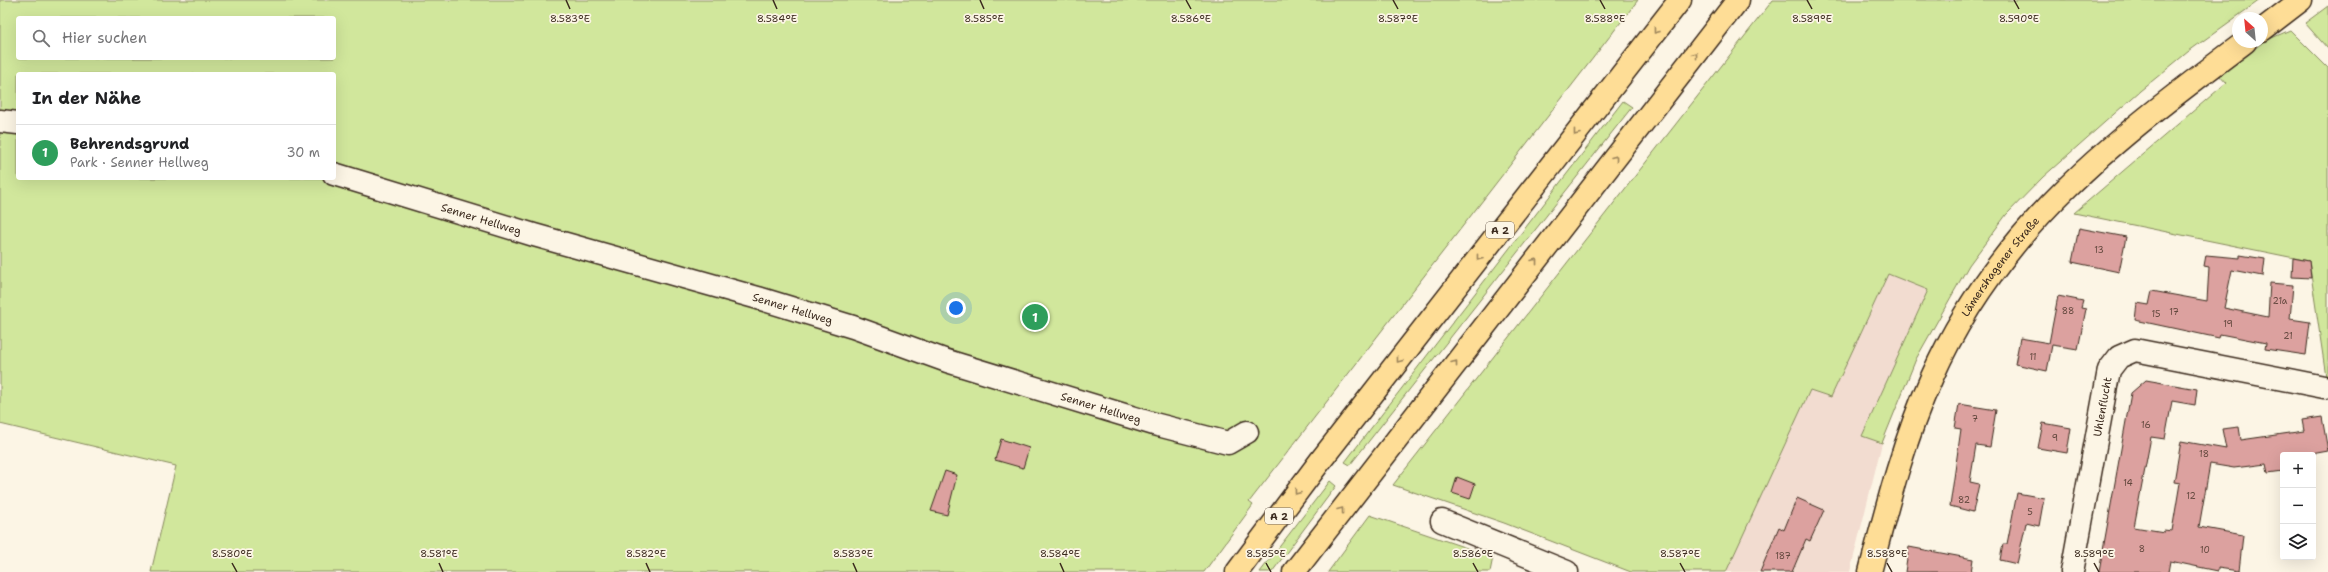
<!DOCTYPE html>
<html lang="de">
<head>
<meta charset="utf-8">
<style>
  :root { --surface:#fff; --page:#f6f6f6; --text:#202124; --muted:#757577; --line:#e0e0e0; --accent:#d93025 }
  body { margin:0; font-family:"Shantell Sans",sans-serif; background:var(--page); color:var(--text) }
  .controls { position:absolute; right:12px; bottom:12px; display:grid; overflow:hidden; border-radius:4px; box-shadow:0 4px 16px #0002 }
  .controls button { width:36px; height:36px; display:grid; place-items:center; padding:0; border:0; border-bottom:1px solid var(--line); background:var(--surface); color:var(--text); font:20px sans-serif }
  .compass { position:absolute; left:2232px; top:12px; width:36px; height:36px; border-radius:50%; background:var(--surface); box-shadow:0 4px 16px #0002; rotate:333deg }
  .you { position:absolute; left:956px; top:308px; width:14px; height:14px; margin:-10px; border:3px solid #fff; border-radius:50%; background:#1a73e8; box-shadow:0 0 0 6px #1a73e833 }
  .badge { display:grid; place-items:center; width:26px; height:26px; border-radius:50%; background:var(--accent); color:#fff; font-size:13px; font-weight:700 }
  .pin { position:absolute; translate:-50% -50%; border:2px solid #fff; box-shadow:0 1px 4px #0006 }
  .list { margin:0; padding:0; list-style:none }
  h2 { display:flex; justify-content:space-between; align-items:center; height:52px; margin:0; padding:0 16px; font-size:17px }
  h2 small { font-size:13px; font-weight:400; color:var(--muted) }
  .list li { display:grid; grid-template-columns:26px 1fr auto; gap:12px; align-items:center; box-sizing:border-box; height:56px; padding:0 16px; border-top:1px solid var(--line) }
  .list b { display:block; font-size:15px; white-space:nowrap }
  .list p { margin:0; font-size:13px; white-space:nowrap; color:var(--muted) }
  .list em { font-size:13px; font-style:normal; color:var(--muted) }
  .icon { flex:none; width:22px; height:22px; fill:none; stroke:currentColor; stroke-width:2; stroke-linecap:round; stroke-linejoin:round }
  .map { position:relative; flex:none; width:2328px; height:572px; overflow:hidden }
  .search { position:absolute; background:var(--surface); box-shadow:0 4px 16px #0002; left:16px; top:16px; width:320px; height:44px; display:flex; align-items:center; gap:10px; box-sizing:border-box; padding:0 14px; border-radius:4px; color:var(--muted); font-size:15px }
  .panel { position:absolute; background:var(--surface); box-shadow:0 4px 16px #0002; left:16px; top:72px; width:320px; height:108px; border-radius:4px }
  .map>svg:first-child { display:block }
</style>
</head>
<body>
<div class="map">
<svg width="2328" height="572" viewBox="0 0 2328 572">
  <rect width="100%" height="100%" fill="#fcf5e5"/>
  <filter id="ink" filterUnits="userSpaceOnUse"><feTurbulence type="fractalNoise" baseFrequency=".025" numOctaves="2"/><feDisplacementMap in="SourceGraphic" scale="8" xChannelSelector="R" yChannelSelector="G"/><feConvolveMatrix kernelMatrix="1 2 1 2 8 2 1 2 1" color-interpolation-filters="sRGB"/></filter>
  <g filter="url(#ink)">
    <path fill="#f2dcd0" d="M1888 274 1928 290 1862 436 1882 443 1850 572H1726L1810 390 1831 396Z"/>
    <path fill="#d1e79c" stroke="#86885d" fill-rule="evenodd" d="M0 0H1638L1249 502 1253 505 1204 572H151L176 466 0 424ZM18 18H334V58H18ZM18 74H334V178H18Z
      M1773 0H2260L2189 51 2140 91 2043 177 2006 215 1969 265 1916 359 1882 443 1862 436 1928 290 1888 274 1831 397 1810 390 1726 572H1631L1504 523 1393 485Z
      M2328 6V49L2305 23Z
      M2290 30 2328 68V390L2309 261 2074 213 2226 83 2219 75 2265 41Z
      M1623 101 1632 107 1350 465 1345 462Z
      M1330 481 1336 486 1272 572H1260Z
      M1370 515 1493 557 1490 572H1328Z"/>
    <path fill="#dca19f" stroke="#3b2a1e" d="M2079 228 2126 237 2119 272 2072 262Z
      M2206 255 2240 258V255L2265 259 2263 276 2232 270 2224 308 2268 317 2270 283 2293 285 2290 319 2310 322 2306 355 2265 349 2266 343 2220 334 2219 338 2135 320 2137 303 2149 305 2152 291 2207 301 2209 267 2204 266Z
      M2293 258 2309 261 2311 278 2292 277Z
      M2058 296 2083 301 2081 308 2086 309 2078 349 2052 345 2047 371 2015 364 2020 338 2049 343Z
      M2146 380 2197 389 2195 405 2172 401 2165 439 2151 437 2134 527 2164 532V530L2172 531 2180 483 2174 482 2181 441 2226 449 2222 429 2239 427 2241 440 2304 431 2302 420 2322 417 2328 451 2306 455H2283V471L2268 473 2266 464 2234 468 2210 464 2199 527 2243 535 2239 571 2218 568V571L2170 561 2168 572H2099L2131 393Z
      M1959 404 1996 410 1990 447 1976 445 1970 482 1979 484 1973 512 1950 506 1961 429 1955 428Z
      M2043 423 2071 428 2067 453 2038 448Z
      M1001 439 1029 448 1023 468 995 460Z
      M945 471 957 475 947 515 931 511Z
      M1457 477 1475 484 1470 499 1452 493Z
      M2017 493 2044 498 2039 526 2026 523 2017 564 2000 560 2003 544H2007Z
      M1797 498 1824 510 1810 541 1806 539 1792 572H1760L1779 527 1784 530Z
      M1909 547 1973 559 1971 572H1905Z"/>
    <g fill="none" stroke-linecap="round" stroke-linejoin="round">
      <g stroke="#3b2a1e" stroke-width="25">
        <g id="minor">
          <path d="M0 121 18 123"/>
          <path id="s1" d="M334 174 534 235 758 298 853 327 947 361 1154 424 1228 443 1247 432"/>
          <path d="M1442 521 1567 572"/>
          <path id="s2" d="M2072 572 2109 370 2119 357 2135 350 2324 387"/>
        </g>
      </g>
      <g stroke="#3b2a1e" stroke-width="25">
        <g id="major">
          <path d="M2262 30 2301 0"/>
          <path id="s3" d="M1870 572C1887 506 1904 439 1932 377 1999 226 2117 138 2245 42"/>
        </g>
      </g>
      <g stroke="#3b2a1e" stroke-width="25">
        <path id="highway" d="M1237 572 1321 460 1680 0
          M1294 572 1738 0"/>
      </g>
      <use href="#minor" stroke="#fcf5e5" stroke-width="22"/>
      <use href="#major" stroke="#fedd96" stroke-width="22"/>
      <use href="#highway" stroke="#fedd96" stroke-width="22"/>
    </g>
    <defs><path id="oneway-chevron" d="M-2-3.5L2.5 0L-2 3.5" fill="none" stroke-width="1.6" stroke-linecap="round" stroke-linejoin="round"/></defs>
    <g stroke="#9c845a">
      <use href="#oneway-chevron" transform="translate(1656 31) rotate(128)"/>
      <use href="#oneway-chevron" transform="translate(1695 55) rotate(-52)"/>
      <use href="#oneway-chevron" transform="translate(1576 133) rotate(128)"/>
      <use href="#oneway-chevron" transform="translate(1615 158) rotate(-52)"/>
      <use href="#oneway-chevron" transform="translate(1479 258) rotate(128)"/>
      <use href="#oneway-chevron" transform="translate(1535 261) rotate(-52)"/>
      <use href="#oneway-chevron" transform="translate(1399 360) rotate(128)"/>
      <use href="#oneway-chevron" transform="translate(1455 363) rotate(-52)"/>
      <use href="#oneway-chevron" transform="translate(1297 492) rotate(127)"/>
      <use href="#oneway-chevron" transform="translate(1341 510) rotate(-53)"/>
    </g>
  </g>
  <path fill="none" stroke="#3b2a1e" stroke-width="1.5" d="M566 0 570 9M773 0 777 9M980 0 984 9M1186 0 1191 9M1393 0 1398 9M1600 0 1605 9M1807 0 1812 9M2014 0 2019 9M232 563 237 572M439 563 443 572M646 563 650 572M853 563 857 572M1060 563 1064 572M1266 563 1271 572M1473 563 1478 572M1680 563 1685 572M1887 563 1892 572M2094 563 2099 572"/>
  <g text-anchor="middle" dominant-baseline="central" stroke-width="3.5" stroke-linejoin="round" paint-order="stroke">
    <g font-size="9" fill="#63483e">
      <text x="2099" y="250">13</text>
      <text x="2280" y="301">21a</text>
      <text x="2068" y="311">88</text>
      <text x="2174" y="312">17</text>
      <text x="2156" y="314">15</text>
      <text x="2228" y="324">19</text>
      <text x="2288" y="336">21</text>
      <text x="2033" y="357">11</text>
      <text x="1975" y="419">7</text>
      <text x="2146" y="425">16</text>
      <text x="2055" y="438">9</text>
      <text x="2204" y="454">18</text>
      <text x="2128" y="483">14</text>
      <text x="2191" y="496">12</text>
      <text x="1964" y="500">82</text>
      <text x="2030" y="512">5</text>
      <text x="2142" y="549">8</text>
      <text x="2205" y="550">10</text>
      <text x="1783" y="556">187</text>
    </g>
    <g fill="#fcf5e5" stroke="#75675a" stroke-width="1">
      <rect x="1486" y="222" width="28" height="16" rx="3"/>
      <rect x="1265" y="508" width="28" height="16" rx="3"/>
    </g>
    <g font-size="10" font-weight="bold" fill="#3b2a1e">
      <text x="1500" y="230">A 2</text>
      <text x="1279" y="516">A 2</text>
    </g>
    <g font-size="11" fill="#3b2a1e" stroke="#fcf5e5">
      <text stroke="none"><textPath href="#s1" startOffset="154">Senner Hellweg</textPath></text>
      <text stroke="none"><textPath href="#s3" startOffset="335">Lämershagener Straße</textPath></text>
      <text stroke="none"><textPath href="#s1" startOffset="478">Senner Hellweg</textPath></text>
      <text stroke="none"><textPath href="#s2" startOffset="168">Uhlenflucht</textPath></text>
      <text stroke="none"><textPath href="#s1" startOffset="802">Senner Hellweg</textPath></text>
    </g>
  </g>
  <g font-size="10" text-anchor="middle" fill="#3b2a1e" stroke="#fcf5e5" stroke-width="3.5" stroke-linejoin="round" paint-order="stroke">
    <text x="570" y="22">8.583°E</text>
    <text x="777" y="22">8.584°E</text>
    <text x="984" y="22">8.585°E</text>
    <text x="1191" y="22">8.586°E</text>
    <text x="1398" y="22">8.587°E</text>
    <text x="1605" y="22">8.588°E</text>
    <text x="1812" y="22">8.589°E</text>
    <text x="2019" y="22">8.590°E</text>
    <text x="232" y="557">8.580°E</text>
    <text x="439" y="557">8.581°E</text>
    <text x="646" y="557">8.582°E</text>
    <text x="853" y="557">8.583°E</text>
    <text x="1060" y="557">8.584°E</text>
    <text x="1266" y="557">8.585°E</text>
    <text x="1473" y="557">8.586°E</text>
    <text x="1680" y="557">8.587°E</text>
    <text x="1887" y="557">8.588°E</text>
    <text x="2094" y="557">8.589°E</text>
  </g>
</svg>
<div class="controls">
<button>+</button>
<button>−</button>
<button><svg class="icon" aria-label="layers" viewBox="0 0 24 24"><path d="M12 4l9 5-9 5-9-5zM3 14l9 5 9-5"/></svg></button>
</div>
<svg class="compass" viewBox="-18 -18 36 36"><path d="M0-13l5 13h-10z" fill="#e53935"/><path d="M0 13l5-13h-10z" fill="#757577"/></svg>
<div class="you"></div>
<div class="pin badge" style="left:1035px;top:317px;background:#2e9e5b">1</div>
<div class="search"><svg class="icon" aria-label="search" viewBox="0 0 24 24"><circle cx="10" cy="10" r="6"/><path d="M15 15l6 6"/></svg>Hier suchen</div>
<section class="panel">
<h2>In der Nähe<small></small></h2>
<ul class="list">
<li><span class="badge" style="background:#2e9e5b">1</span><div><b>Behrendsgrund</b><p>Park · Senner Hellweg</p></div><em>30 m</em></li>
</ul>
</section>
</div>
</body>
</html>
